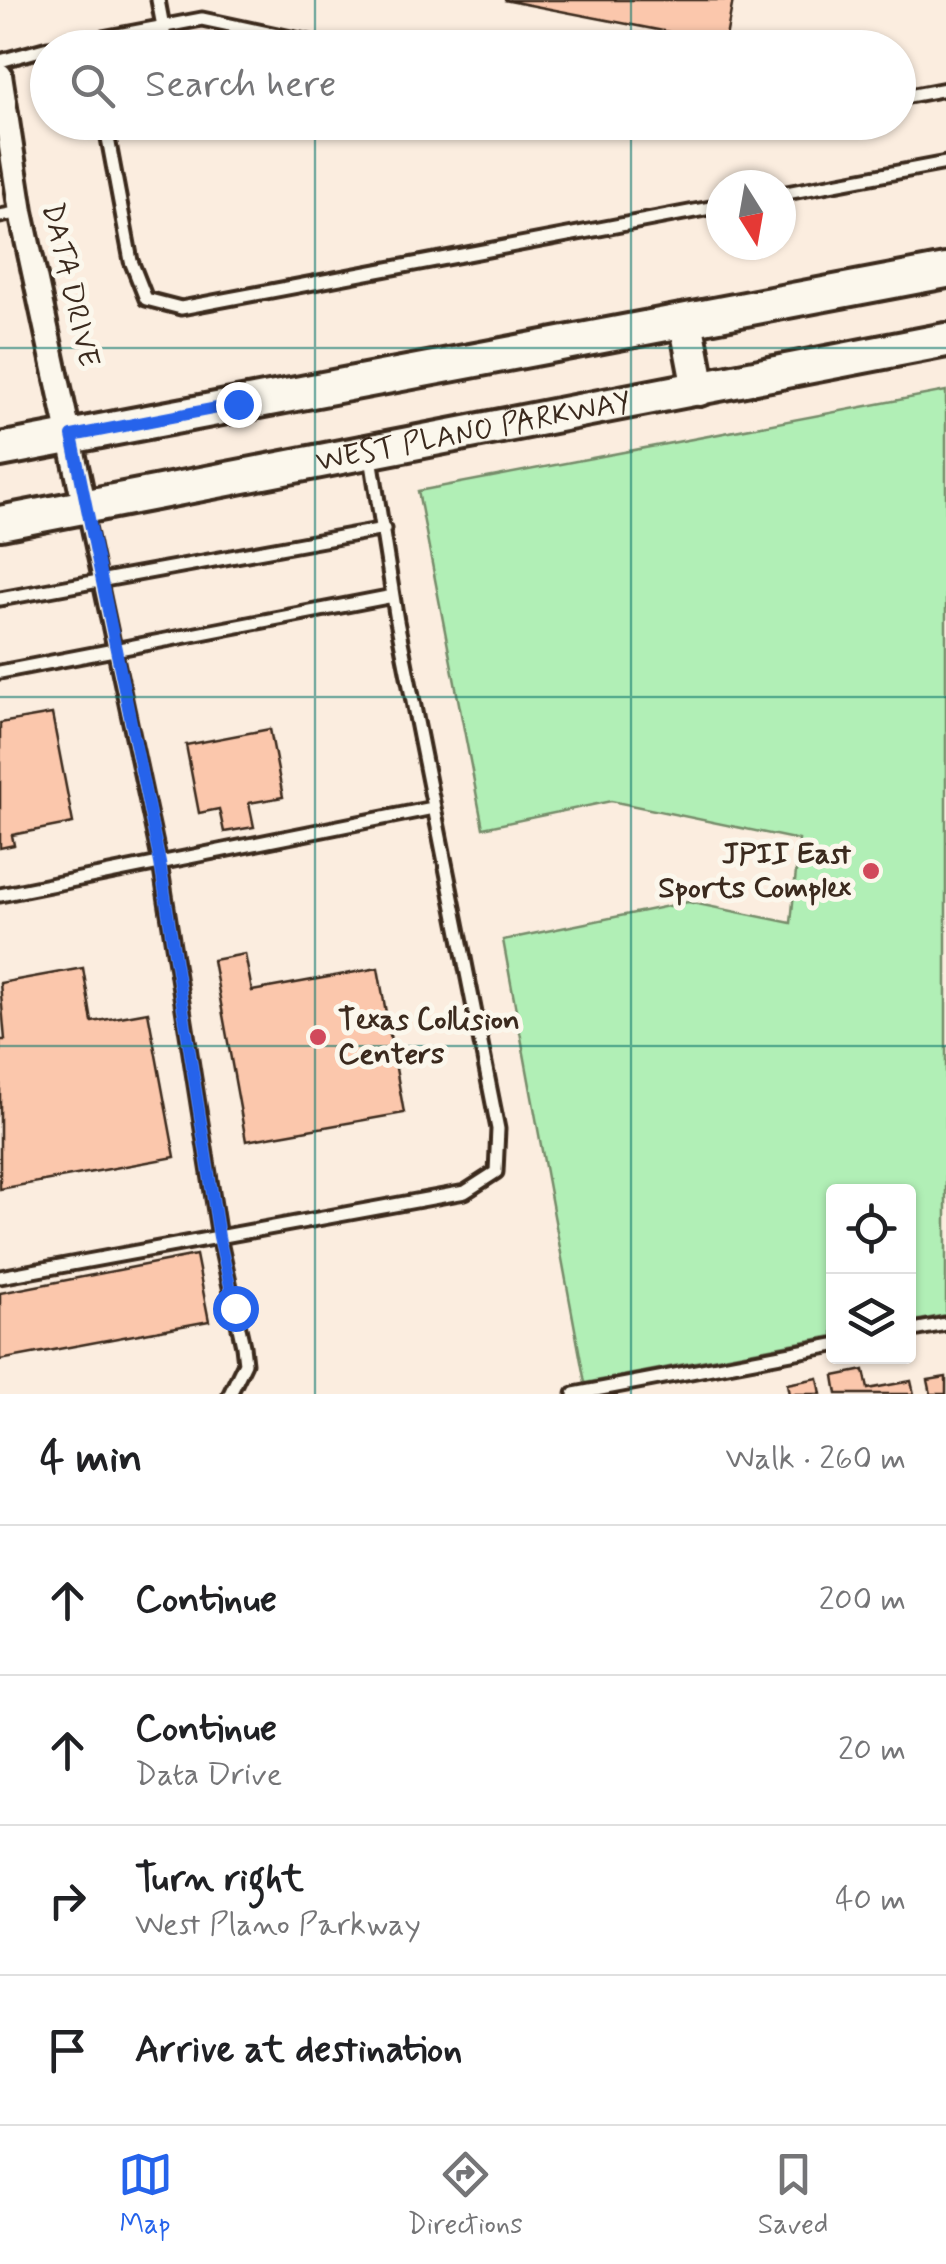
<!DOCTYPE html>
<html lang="en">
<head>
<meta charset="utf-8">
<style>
  :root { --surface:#fff; --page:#f2f2f2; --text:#202124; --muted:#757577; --line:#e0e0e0; --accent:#2563eb }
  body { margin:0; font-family:Mynerve,sans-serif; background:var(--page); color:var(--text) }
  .controls { position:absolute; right:30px; bottom:30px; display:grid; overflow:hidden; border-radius:10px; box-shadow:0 2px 8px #0004 }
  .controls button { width:90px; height:90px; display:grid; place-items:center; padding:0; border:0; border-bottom:2px solid var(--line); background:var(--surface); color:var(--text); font:50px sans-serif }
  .compass { position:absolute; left:706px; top:170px; width:90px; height:90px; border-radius:50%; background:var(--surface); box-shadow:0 2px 8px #0004; rotate:169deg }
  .stop { position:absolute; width:30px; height:30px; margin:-22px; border:8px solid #2563eb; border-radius:50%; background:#fff }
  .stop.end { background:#2563eb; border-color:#fff; box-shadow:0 2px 10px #0008 }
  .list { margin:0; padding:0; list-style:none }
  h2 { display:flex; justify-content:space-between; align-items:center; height:130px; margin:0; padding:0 40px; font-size:42px }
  h2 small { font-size:32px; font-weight:400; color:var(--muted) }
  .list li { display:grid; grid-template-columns:65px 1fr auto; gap:30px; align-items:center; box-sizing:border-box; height:150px; padding:0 40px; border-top:2px solid var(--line) }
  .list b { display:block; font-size:38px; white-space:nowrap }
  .list p { margin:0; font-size:32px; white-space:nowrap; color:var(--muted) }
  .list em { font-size:32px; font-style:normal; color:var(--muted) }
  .icon { flex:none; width:55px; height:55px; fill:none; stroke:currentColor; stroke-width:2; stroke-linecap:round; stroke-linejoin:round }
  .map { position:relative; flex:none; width:946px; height:1394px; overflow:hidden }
  .search { position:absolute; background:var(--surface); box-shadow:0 2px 8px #0004; left:30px; right:30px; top:30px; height:110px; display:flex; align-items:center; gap:25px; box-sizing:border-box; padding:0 35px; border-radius:55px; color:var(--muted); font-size:38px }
  .sheet { height:730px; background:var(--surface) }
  nav { display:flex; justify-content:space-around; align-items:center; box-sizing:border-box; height:140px; border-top:2px solid var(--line); background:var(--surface); font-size:28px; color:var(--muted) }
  nav a { display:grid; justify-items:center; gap:5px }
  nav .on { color:var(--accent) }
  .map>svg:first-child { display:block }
</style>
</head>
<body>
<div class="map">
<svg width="946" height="1394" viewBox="0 0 946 1394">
  <rect width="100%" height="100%" fill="#fbeddf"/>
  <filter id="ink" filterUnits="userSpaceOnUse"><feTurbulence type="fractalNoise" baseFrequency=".01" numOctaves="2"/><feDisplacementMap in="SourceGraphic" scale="20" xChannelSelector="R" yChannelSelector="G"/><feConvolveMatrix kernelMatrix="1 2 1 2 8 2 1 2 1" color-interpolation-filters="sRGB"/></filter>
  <g filter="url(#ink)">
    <path fill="#b1efb6" stroke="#768c6a" stroke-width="2.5" d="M946 391V1315L909 1322 908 1192H834L833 1336 585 1383 503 940 688 902 791 923 799 840 611 801 483 828 418 491Z"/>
    <path fill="#fbc7ac" stroke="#3b2a1e" stroke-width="2.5" d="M504 0H733L725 43Z
      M52 714 73 823 12 835 14 845 0 848V723Z
      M270 729 283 797 249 803 254 827 224 832 219 809 199 813 186 745Z
      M245 954 252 991 378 968 404 1113 246 1141 213 960Z
      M83 968 92 1022 148 1012 175 1157 0 1189V1040H5L0 983Z
      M196 1255 209 1321 0 1360V1293Z
      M864 1370 868 1389 911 1381 914 1394H837L834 1376Z
      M946 1377V1394H931L928 1380Z
      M818 1378 821 1394H789L787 1384Z"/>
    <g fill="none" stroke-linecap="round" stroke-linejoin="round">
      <g stroke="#3b2a1e" stroke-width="19">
        <path id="lane" d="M158 0 167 48
          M50 48 202 19 338 48
          M0 61 48 48
          M898 98 946 89
          M105 122 131 261 146 299 181 308 721 206
          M697 122 730 129 766 122
          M781 194 946 163
          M0 216 21 212
          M85 512 160 863 219 1237 243 1346 245 1363 230 1394
          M0 599 384 529
          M0 672 393 596
          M0 895 433 808
          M0 1277 465 1192 496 1172 498 1129 397 621 371 457
          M908 1331 946 1324
          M574 1394 834 1345"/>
      </g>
      <g stroke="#3b2a1e" stroke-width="30">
        <path id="street" d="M0 75 21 212 85 508"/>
      </g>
      <g stroke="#3b2a1e" stroke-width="40">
        <g id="secondary">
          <path d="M686 321 699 389"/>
          <path d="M0 450 946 271"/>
          <path id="s1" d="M0 523 946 340"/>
        </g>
      </g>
      <use href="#lane" stroke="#fbf7ec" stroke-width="11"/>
      <use href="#street" stroke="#fbf7ec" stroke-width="22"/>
      <use href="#secondary" stroke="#fbf7ec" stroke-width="32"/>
    </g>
  </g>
  <g fill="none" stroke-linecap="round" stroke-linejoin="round" filter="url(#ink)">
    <path stroke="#2563eb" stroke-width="12" d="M235 1308 219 1237 160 863 72 436 238 404"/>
  </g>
  <path fill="none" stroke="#0f766e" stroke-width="2.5" stroke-opacity="0.55" d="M315 0V48M631 0V48M315 122V1394M631 122V1394M0 348H946M0 697H946M0 1046H946"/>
  <g fill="#d1495b" stroke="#fbf7ec" stroke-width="4">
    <circle cx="871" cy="871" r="10"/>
    <circle cx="318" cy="1037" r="10"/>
  </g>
  <g text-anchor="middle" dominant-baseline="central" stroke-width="10" stroke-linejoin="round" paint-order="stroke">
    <g font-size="30" fill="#3b2a1e" stroke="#fbf7ec">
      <text transform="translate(70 285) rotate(77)">DATA DRIVE</text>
      <text stroke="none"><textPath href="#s1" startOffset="482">WEST PLANO PARKWAY</textPath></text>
    </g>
    <g font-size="30" font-weight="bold" fill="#3b2a1e" stroke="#fbf7ec" text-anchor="end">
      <text x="851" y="854">JPII East<tspan x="851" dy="34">Sports Complex</tspan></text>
      <text x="338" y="1020" text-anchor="start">Texas Collision<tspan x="338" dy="34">Centers</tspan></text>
    </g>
  </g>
</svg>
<div class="controls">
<button><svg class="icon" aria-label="locate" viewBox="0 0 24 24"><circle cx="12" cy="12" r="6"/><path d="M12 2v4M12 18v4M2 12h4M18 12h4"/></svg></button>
<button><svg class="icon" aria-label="layers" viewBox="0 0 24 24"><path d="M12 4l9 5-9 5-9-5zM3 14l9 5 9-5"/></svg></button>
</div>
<svg class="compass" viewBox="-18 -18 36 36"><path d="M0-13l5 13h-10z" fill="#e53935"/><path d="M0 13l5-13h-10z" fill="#757577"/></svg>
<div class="stop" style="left:235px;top:1308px"></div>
<div class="stop end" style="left:238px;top:404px"></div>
<div class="search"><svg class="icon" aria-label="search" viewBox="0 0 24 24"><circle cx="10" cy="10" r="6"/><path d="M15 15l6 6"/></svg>Search here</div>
</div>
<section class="sheet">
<h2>4 min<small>Walk · 260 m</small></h2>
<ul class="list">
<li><svg class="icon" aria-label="ahead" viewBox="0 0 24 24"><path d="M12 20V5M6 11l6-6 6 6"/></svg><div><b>Continue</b></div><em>200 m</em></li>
<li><svg class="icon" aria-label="ahead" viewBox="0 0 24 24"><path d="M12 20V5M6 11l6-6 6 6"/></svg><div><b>Continue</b><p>Data Drive</p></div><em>20 m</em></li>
<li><svg class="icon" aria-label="right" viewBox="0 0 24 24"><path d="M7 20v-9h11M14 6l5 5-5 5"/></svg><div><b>Turn right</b><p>West Plano Parkway</p></div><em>40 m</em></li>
<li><svg class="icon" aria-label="arrive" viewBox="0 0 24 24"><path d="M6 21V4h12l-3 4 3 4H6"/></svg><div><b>Arrive at destination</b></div></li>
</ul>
</section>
<nav>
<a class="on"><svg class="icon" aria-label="map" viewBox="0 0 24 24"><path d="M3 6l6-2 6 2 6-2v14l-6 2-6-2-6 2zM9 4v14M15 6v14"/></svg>Map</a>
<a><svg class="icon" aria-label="directions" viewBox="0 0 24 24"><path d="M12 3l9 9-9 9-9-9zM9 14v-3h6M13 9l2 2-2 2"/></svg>Directions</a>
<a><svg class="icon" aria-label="saved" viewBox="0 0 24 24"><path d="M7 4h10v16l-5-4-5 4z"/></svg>Saved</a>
</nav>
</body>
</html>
